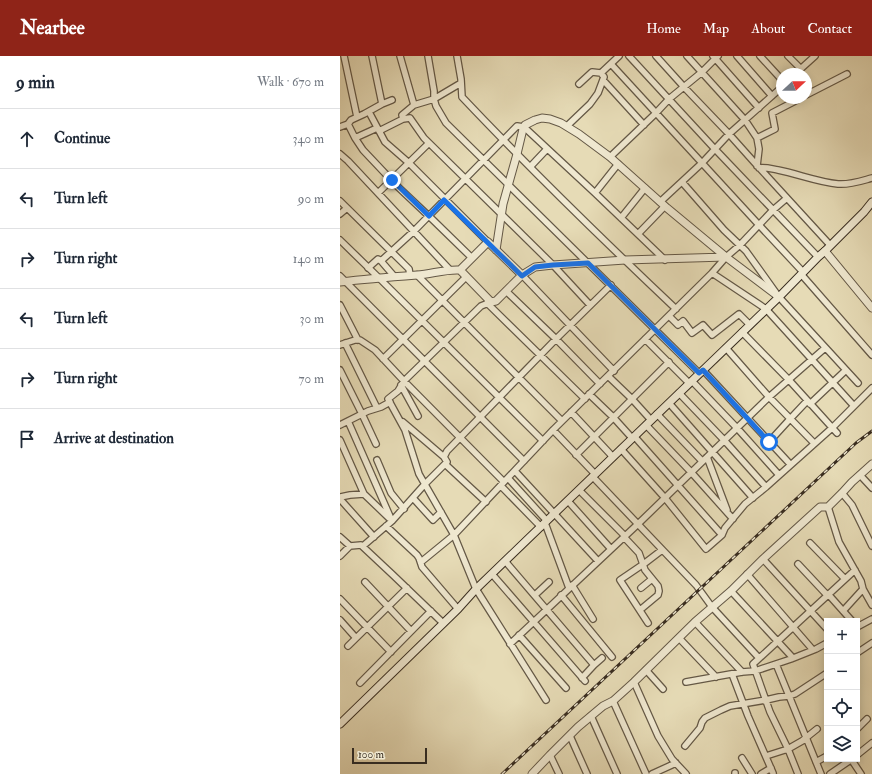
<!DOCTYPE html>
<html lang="en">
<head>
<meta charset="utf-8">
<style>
  :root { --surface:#fff; --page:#f2f2f3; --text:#1f2937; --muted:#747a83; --line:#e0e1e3; --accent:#8f2418 }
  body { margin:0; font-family:"IM FELL Double Pica",serif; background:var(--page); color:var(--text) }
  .controls { position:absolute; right:12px; bottom:12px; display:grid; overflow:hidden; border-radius:0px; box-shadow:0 2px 10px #0003 }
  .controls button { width:36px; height:36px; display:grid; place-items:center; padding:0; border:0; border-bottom:1px solid var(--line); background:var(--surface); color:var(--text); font:20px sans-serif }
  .compass { position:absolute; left:436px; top:12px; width:36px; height:36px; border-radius:50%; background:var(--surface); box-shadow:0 2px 10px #0003; rotate:68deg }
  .scale { position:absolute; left:12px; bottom:10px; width:75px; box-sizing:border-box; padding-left:4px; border:2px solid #392d20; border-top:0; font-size:11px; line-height:14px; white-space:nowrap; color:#392d20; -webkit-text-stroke:3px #efe8d0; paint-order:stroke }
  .stop { position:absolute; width:12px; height:12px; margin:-9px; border:3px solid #1a73e8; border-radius:50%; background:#fff }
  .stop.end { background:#1a73e8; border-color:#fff; box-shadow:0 1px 4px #0008 }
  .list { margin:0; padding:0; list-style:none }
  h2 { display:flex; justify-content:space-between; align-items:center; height:52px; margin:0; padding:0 16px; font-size:17px }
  h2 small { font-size:13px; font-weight:400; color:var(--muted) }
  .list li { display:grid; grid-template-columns:26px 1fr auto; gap:12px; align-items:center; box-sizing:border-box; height:60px; padding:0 16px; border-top:1px solid var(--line) }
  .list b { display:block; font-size:15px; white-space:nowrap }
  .list em { font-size:13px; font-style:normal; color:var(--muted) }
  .icon { flex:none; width:22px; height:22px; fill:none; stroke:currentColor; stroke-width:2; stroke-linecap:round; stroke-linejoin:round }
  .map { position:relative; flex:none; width:532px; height:718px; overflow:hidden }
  header { display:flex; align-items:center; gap:24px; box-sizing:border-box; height:56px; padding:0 20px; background:var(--accent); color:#fff }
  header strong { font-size:19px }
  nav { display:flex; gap:22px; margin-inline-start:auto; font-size:14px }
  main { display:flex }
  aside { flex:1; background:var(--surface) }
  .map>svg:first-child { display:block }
</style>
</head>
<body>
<header>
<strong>Nearbee</strong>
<nav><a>Home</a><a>Map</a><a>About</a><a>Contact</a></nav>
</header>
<main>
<aside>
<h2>9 min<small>Walk · 670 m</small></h2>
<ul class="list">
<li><svg class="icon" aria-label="ahead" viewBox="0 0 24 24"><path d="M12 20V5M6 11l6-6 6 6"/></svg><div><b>Continue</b></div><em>340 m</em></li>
<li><svg class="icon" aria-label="left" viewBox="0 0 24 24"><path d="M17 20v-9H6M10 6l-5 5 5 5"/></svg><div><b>Turn left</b></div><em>90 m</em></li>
<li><svg class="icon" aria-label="right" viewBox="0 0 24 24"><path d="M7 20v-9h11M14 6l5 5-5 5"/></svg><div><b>Turn right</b></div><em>140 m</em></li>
<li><svg class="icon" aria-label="left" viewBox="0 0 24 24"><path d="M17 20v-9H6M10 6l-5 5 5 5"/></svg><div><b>Turn left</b></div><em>30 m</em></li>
<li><svg class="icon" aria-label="right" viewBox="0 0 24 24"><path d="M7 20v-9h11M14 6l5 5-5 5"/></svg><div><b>Turn right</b></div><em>70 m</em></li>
<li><svg class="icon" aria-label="arrive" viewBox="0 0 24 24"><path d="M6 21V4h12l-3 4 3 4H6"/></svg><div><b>Arrive at destination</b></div></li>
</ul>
</aside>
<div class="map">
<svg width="532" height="718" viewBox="0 0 532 718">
  <rect width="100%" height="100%" fill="#e6dbb6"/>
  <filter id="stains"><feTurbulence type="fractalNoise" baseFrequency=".005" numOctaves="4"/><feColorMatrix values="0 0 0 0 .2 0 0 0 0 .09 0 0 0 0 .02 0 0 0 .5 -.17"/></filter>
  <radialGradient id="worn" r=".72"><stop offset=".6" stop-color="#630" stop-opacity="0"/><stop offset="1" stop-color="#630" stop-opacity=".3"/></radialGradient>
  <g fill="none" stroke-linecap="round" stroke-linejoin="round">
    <g stroke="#645846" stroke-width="8">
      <path id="minor" d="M4 0 17 61
        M32 0 42 48
        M60 0 74 49
        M88 0 94 35V43L96 50 106 67 359 317
        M117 0 121 23 122 41C191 114 263 184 336 253
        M289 0 373 91 478 201
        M316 0 344 31 389 78 414 106 490 189
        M347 0 405 64 417 82 419 93 417 110
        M373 0 419 52
        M397 0 432 40
        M420 0 442 24
        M448 0 461 13
        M271 8 419 169 463 216
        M455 18 475 0
        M263 24 304 69
        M239 28 252 16 261 17
        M466 39 507 18
        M29 56 45 86 69 107 148 186
        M63 63 70 62 84 82 213 209 250 249
        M8 68 15 82 23 94 57 130 93 164 132 202
        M227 70 250 48 258 37 264 21 261 17 279 0
        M0 71 8 68 11 64 24 58 42 48 52 44
        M39 75 63 63 62 59 74 49 94 43 121 27
        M15 82 37 72
        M417 82 435 73 432 57 461 42
        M0 98 8 105 110 214
        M270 101 315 58 329 43 362 16 378 0
        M190 111 207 93
        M419 112C426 111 432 113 438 114 458 118 478 126 498 128 510 129 521 125 532 122
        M342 126 384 174 406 195 439 241 518 327
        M38 137 89 87
        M255 137 278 108
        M0 145 69 213 70 219
        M320 146 362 107 389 78 442 31
        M0 158 7 152
        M281 162 305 132
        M298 178 325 150
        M0 184 39 222 203 385
        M41 205 74 175 177 70 184 71 255 137 325 204
        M28 212 38 203 41 205 54 220
        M372 217 426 253 514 350
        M461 218 532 299
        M77 219 222 365
        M182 219 274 315
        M0 220 184 405
        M166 235 216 283 260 328
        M151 246 141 250 64 325 58 335 48 343 65 374 79 418 114 479 136 533 206 644
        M147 247 245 343
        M0 249 18 284
        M329 260 338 269 343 265 352 277 363 269 372 279 399 258 410 269
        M402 276 449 324 497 377
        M305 283 349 327
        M5 287 37 352
        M0 289 15 284H20L35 294 64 325 164 426
        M386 292 429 341 474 387
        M43 303 126 221
        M0 314 22 358 36 388
        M363 314 450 408
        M268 320 292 343 311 364
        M352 325 397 372 439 419
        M61 329 78 360
        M339 337 384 384 426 431
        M249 338 273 361 292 382
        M329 347 413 442
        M470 348 506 314
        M231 356 273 401
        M317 358 362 405
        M8 365 52 465
        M63 366 104 401
        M0 369 28 355 41 351 50 346
        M306 369 351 416 393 463
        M213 374 255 418
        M294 380 382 479
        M0 384 24 438 49 462
        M429 386 450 363 467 345
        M281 393 325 442 366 493 382 479 385 472 405 448 426 431 492 372 532 332
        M236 399 329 306
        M367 401 387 454
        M37 404 51 437 64 453
        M105 408 146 446
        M175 415 258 505
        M520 419 532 432
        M253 421 356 529 372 551 419 602
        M168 422 207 465
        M161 430 201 471
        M239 434 285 480
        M502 437 512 449 532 490
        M0 441 10 439 24 438
        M73 442 93 464 101 456
        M0 443 34 481
        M228 445 271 493
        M488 451 499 486 521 525 523 533 532 549
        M205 467 229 532
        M46 470 77 499 79 502 82 511 118 553
        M0 481 10 490
        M284 481 299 497 305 514 318 530 319 535 318 539 300 554
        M470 487 505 523
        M23 490 52 465 85 428 107 406 104 401 107 395 216 283 271 229
        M0 500 10 490 21 489 53 519 103 567
        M423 503 487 573
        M165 505 254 609
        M81 506 114 479 213 374 372 217 386 201 400 189 433 154 447 142
        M458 508 487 539
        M152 518 245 625
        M407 518 473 594
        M25 526 71 575
        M232 529 253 563
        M301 532 312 523
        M391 535 453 602
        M488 538 512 565
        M195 539 209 526
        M221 539 272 601
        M0 543 51 596
        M503 555 523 533
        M0 564 16 582
        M355 566 402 616
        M308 567 280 524 305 507 322 494
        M517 571 532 563
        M179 579 226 632
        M339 582 376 621
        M170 588 298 468 429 341 485 292
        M8 590 67 532
        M517 597 532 587
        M436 608 481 718
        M306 614 323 633
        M392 618 408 660 433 717
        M242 622 254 609 262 602
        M294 626 318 680 332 703 346 718
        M346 626 402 616 415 615 451 603 476 593 487 587
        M20 627 91 555
        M273 645 306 718
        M251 660 277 718
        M517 673 527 663
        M230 680 247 718
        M345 690 360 672 362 666 365 662 381 654 390 650 426 644 439 641 449 640 455 638 487 617
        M210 699 219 718
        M517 699 532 687
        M426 700 448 693 462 685 477 673
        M402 702 412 718
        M511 703 521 718
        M476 706 487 700
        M395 717V718
        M312 718 336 707
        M421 718 431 712
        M458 718 448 693 430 656 413 608 515 514
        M490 718 512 703"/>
    </g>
    <g stroke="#645846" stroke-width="9">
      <path id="tertiary" d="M156 194 163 148 177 98 183 73 185 69 195 64 202 62 210 63 221 67 239 78 270 101 327 152 386 201 439 241
        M485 195 532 252
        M182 219 195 211 213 209 285 204 386 201
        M0 226C26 223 51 221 77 219 92 218 105 213 120 214L151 246 156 245 182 219 148 186 120 214
        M192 718 210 699 238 671 263 650 273 645 294 626 355 566 391 535 423 503 480 451H488L502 437 512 426 532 408"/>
    </g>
    <g stroke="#392d20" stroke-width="9">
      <path id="secondary" d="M0 668 118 553 136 533 439 241 478 201 485 195 524 156 532 146"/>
    </g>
    <use href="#minor" stroke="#efe8d0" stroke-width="5.5"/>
    <use href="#tertiary" stroke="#efe8d0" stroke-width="7"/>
    <use href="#secondary" stroke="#efe8d0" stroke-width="7"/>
    <g stroke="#392d20" stroke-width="3">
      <path id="rail" d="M162 718 516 387 532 375"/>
    </g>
    <use href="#rail" stroke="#efe8d0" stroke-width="1.5" stroke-dasharray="4.5" stroke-linecap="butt"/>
  </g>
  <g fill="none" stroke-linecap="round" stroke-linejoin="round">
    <path stroke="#1a73e8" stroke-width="5" d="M52 124 89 160 104 144 182 220 195 211 213 209 248 207 359 317 363 314 429 386"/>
  </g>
  <rect width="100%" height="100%" filter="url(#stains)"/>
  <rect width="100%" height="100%" fill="url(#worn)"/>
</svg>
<div class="controls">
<button>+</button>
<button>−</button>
<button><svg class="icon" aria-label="locate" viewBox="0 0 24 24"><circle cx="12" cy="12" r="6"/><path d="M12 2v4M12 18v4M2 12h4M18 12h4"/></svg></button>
<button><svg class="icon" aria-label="layers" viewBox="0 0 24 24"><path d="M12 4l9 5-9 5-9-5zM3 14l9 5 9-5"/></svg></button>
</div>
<svg class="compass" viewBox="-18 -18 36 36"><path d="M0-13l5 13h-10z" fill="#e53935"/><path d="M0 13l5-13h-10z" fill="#747a83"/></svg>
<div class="scale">100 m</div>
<div class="stop" style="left:429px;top:386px"></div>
<div class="stop end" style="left:52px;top:124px"></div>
</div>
</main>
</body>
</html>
